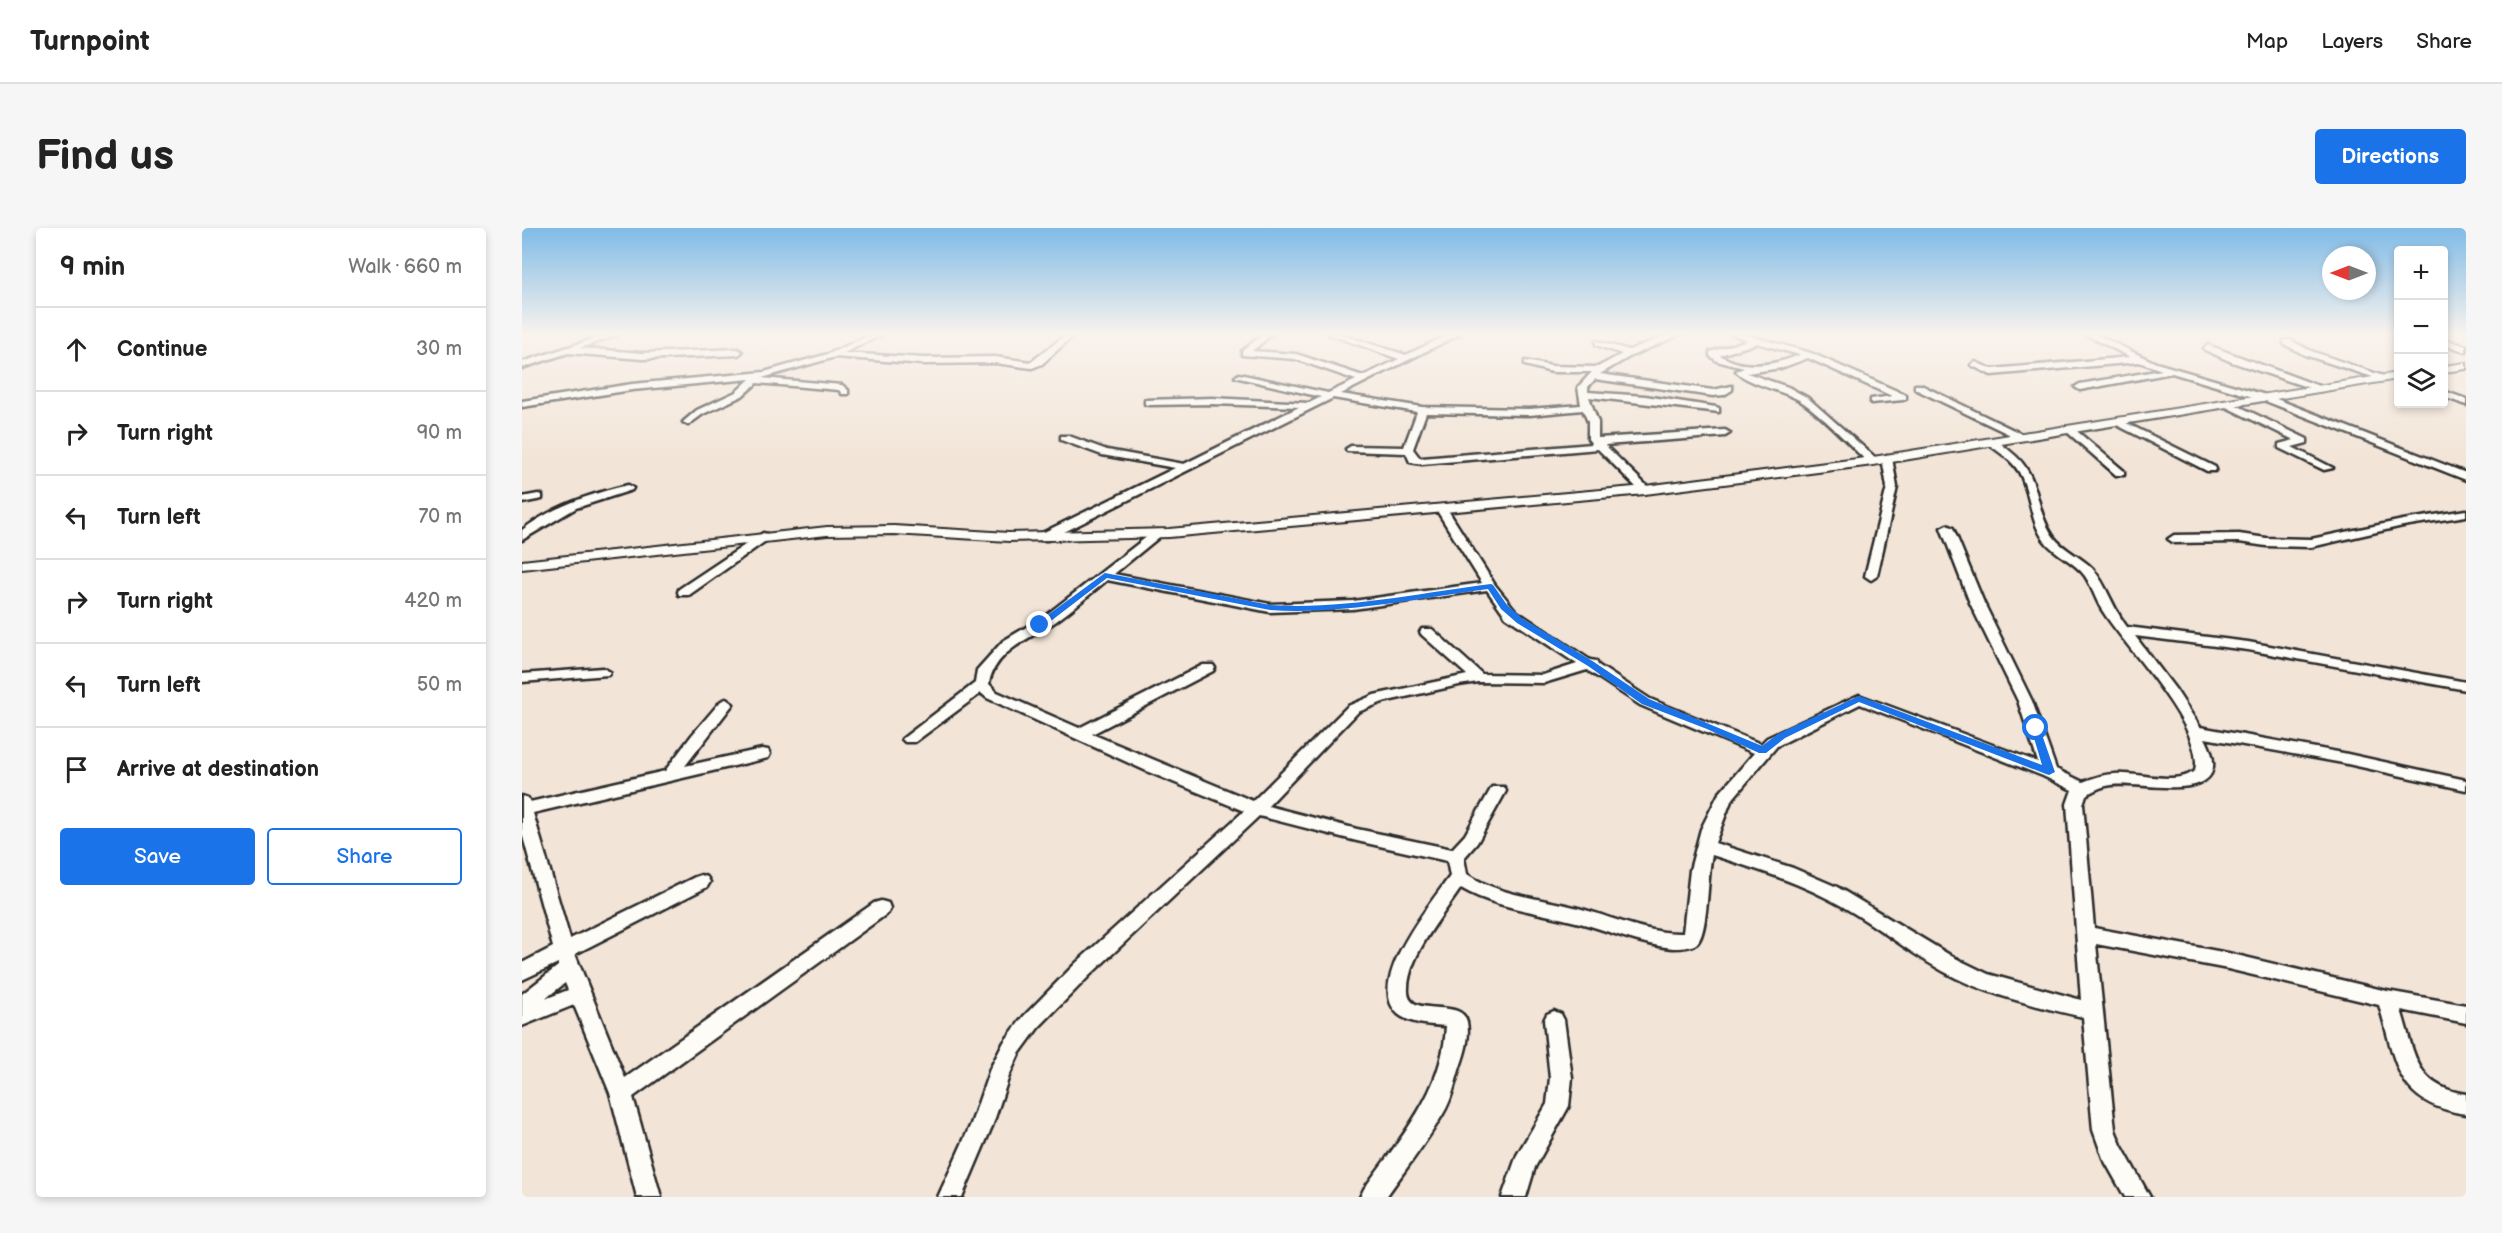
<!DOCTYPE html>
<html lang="en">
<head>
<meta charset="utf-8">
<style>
  :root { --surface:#fff; --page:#f6f6f6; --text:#222; --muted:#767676; --line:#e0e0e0; --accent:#1a73e8 }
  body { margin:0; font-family:"Balsamiq Sans",sans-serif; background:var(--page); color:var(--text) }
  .controls { position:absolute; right:18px; top:18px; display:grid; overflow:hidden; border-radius:6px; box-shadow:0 3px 9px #0003 }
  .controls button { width:54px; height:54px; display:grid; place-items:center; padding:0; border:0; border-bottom:2px solid var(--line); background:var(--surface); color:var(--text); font:30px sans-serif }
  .compass { position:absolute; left:1800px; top:18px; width:54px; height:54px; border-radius:50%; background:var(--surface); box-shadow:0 3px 9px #0003; rotate:270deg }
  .stop { position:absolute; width:18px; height:18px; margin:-14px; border:4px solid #1a73e8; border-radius:50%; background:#fff }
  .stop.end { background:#1a73e8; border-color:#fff; box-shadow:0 2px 6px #0008 }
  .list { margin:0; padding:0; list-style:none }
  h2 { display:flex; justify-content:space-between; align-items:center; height:78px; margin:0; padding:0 24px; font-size:26px }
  h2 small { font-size:20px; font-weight:400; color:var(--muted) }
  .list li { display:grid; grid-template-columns:39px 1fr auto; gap:18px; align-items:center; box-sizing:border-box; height:84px; padding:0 24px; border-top:2px solid var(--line) }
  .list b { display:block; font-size:22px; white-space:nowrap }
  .list em { font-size:20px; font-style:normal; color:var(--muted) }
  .actions { display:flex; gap:12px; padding:18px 24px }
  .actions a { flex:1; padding:14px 0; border:2px solid var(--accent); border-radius:6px; text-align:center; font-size:21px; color:var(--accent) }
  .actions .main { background:var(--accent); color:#fff }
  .icon { flex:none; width:33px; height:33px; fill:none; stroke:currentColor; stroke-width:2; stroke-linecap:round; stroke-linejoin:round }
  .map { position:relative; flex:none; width:1944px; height:969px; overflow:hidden; border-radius:6px }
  header { display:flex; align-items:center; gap:36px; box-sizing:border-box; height:84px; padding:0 30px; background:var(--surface); border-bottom:2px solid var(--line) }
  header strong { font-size:28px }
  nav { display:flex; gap:33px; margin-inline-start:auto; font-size:21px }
  .intro { display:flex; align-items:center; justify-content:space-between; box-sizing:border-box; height:144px; padding:0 36px }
  h1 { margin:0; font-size:42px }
  .button { padding:15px 27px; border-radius:6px; background:var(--accent); color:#fff; font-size:21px; font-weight:700 }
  main { display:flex; gap:36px; padding:0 36px }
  aside { flex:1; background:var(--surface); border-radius:6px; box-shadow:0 3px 9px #0003 }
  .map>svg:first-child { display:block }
</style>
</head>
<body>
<header>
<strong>Turnpoint</strong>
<nav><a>Map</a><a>Layers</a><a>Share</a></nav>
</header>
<div class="intro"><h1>Find us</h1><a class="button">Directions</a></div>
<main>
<aside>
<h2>9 min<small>Walk · 660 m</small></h2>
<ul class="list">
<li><svg class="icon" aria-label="ahead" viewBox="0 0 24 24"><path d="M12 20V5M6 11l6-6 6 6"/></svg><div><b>Continue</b></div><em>30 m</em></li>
<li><svg class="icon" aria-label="right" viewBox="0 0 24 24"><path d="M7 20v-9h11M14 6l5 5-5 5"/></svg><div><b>Turn right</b></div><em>90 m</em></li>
<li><svg class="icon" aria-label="left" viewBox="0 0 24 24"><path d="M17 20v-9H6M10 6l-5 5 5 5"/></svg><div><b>Turn left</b></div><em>70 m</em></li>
<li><svg class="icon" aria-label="right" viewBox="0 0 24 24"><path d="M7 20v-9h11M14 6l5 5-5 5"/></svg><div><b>Turn right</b></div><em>420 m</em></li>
<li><svg class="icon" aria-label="left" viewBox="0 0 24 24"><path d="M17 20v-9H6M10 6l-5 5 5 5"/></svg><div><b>Turn left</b></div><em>50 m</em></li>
<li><svg class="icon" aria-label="arrive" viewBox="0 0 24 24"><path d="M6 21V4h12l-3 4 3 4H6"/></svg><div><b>Arrive at destination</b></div></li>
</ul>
<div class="actions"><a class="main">Save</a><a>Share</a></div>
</aside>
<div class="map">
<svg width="1944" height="969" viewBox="0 0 1944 969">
  <rect width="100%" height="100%" fill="#f2e4d6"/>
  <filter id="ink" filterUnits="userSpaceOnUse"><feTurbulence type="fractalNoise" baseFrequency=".0167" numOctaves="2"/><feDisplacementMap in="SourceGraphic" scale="12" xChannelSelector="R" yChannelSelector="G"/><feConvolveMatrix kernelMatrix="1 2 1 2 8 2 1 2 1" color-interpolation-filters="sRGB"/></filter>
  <g filter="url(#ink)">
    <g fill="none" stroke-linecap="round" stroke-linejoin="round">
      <g stroke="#2b2b2b" stroke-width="5">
        <path id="minor" d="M87 106H98L58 120 120 125 216 121 220 124 216 127 120 131 46 125 0 140V134Z
          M351 106H361L322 125 402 130 473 129 509 134 545 106H553L520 136 510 140 473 135 402 136 313 129 240 150 320 157 326 162V166H320L317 162 235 155 220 168 181 186 166 197 161 194 175 182 214 164 228 151 110 162 0 179V173L110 156 242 144 306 126Z
          M742 106H750L730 123 774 126 841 148 877 131 806 106H817L884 127 928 106H938L819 166 900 179 1007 181 1059 177 1056 159 1070 144H1030L1003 137V133L1030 138 1076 139 1100 126 1074 117V113L1107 122 1148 106H1159L1107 129 1078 146 1191 162 1210 158V162L1202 167 1191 168 1073 151 1066 159V164L1123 168 1194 179 1197 180V184L1067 169 1076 194V210L1203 202 1208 205 1203 208 1083 217 1127 260 1128 262 1123 265 1119 264 1076 221 900 236 888 234 884 225 825 223 824 221 829 218 882 219 895 184 811 170 526 312H518V306L653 240 580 227 539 212V208H547L585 222 662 236 777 179 690 176 626 177 623 176V172L690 170 787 175 799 169 713 149 717 146 806 165 834 152 773 131 720 127V123ZM1061 182 1066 194V211L1070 216 900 230 897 229 891 221 904 185 1007 187Z
          M1209 106H1221L1289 125 1384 167V171L1381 172 1349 175V171L1370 168 1286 130 1259 140 1225 145 1266 159 1286 170 1355 231V235H1347C1327 217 1300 186 1277 172 1260 162 1225 156 1214 143L1222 140 1195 133 1188 128V124L1226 112ZM1235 115 1278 127C1252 137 1222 143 1198 127Z
          M1563 106H1573L1634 135 1747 168 1944 245V252L1741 172 1650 145 1558 162 1553 159 1558 156 1640 142 1617 134 1469 147 1449 137 1453 134 1470 141 1608 129Z
          M1922 111 1944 118V124L1922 116Z
          M1762 112H1768L1789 123 1867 150 1860 152 1783 127 1762 116Z
          M1686 117 1805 161 1797 163 1710 134 1683 122 1682 120Z
          M1393 157H1399L1506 209 1497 211 1393 161Z
          M1922 163 1944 171V177L1922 169Z
          M1702 174H1708L1785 211V215L1770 219 1811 240 1802 242 1757 220V216L1772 212 1702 178Z
          M1596 191 1693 239 1694 241 1693 243H1685L1593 196V192Z
          M1544 199H1550L1602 243V247H1594L1544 203Z
          M1470 211C1477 213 1483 219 1489 224 1520 248 1511 279 1531 308 1541 322 1558 328 1570 340 1585 357 1591 381 1605 399L1726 414 1944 454V462L1726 422 1613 408 1654 462 1678 499 1821 525 1944 552V562L1821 535 1683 510C1720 581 1621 553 1590 557 1581 558 1572 562 1564 567L1561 576 1572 700 1706 725 1865 763 1944 777V795L1879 782C1893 825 1892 858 1944 866V886C1873 875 1875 836 1857 777L1706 741 1574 716 1593 902 1599 917 1628 969H1603L1581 930 1571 902 1561 789C1518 779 1474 769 1434 750 1393 730 1358 699 1318 677 1277 654 1234 641 1190 627 1185 645 1187 707 1174 716 1168 720 1158 720 1151 720 1118 717 1086 702 1054 694 1016 684 973 680 939 660 921 687 884 730 886 764 887 791 940 769 945 794 948 809 943 825 938 839 933 854 930 872 921 886 904 915 883 942 864 969H838L842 961C878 910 921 864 924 798 909 797 888 796 876 786 842 755 909 675 928 648L925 633 835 613 737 588 568 747 516 800 497 826 487 848 471 896 440 969H416L449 896 468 841 482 814 502 788 554 735 722 583 629 545 465 470 459 465 393 514H383L380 511 453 455 455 442 481 413 523 388 631 304 635 302 641 306 592 346 748 376 831 373 960 355 914 281 920 278 924 279 973 357 994 383 1068 432 1074 433 1076 437 1128 471 1239 516 1245 510 1337 467 1516 534 1496 473 1448 375 1419 300 1425 297 1431 300 1462 375 1510 473 1534 541 1561 554C1571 550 1582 546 1593 546 1617 544 1651 558 1673 543 1684 501 1604 420 1582 385 1574 374 1571 360 1563 348 1552 333 1533 327 1522 312 1507 291 1509 265 1497 244 1490 232 1477 224 1466 216L1465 214ZM585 352 748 384 831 381 965 362 984 389 1055 436 1021 447 960 446 910 401H900L898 404 900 407 945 447 852 467 826 478 731 573 570 506 691 443 693 440 691 437H681L557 500 475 464 467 456C472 423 508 411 533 394 551 381 568 366 585 352ZM1065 442 1118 477 1232 525 1196 567 1179 601 1168 642 1161 705C1126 706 1090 689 1056 680 1019 670 978 668 945 646L942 630 955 615 984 563 982 559H970L943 607 930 621 835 601 746 578 836 484 861 474 937 457 956 454 1022 455ZM1338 476 1521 548 1550 562 1545 576 1559 772 1466 746 1431 729 1315 659 1271 640 1193 615 1209 573 1255 518Z
          M1365 227 1370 230 1375 259 1355 348 1349 352 1343 348 1365 259 1360 230Z
          M106 257 111 260 110 262 54 280 0 312V302C32 278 68 266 106 257Z
          M16 266 20 267V271L0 275V269Z
          M1944 282V288L1881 298 1789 319 1744 318 1717 314 1652 315 1646 311 1652 307 1717 306 1744 310 1789 311 1881 292Z
          M241 305 245 306V312L167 367H157L156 364 157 361Z
          M81 440 88 444 86 447 0 454V446Z
          M204 471 211 476 163 538 240 521 246 522 248 526 246 530 11 585 48 711 173 649 179 647 185 649 188 654 185 659 53 726 103 850 352 675 359 673 366 675 368 680 366 685 111 869 139 969H115L88 865 52 777 0 798V766L36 738V735L0 752V735L31 719 0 605V568L6 570 8 574 143 543 170 507 199 473ZM43 755 46 762 23 771Z
          M1032 783 1039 786 1042 792 1050 850 1047 878 1013 939 1004 969H980L995 927 1025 876 1028 850 1022 792 1025 786Z"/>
      </g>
      <g stroke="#2b2b2b" stroke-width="4">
        <path id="tertiary" d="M1944 135V141L1922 144V138Z
          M1876 145V151L1351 237 1123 266 647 309 487 313 372 306 305 307 0 341V333L305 299 372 298 487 305 647 301 1123 258 1351 229Z"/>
      </g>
      <use href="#minor" fill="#fdfcf7" fill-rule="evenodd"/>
      <use href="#tertiary" fill="#fdfcf7" fill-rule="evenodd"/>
    </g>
  </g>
  <linearGradient id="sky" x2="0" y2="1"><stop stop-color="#80bbe7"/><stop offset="0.44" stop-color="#f9f3ed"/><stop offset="1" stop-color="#f9f3ed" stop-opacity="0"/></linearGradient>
  <rect width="1944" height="241" fill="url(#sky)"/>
  <path fill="#1a73e8" d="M583 345 748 377C820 382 897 365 969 356L971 357 985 377 1001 391 1072 434 1127 471 1240 518 1256 506 1337 468 1520 537 1509 500 1517 498 1533 544 1527 547 1524 546 1337 474 1263 510 1244 525H1237L1185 501 1120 476 1066 438 995 395 979 381 966 361C896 370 819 387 748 382L585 350 521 399H515V395Z"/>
</svg>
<div class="controls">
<button>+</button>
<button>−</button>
<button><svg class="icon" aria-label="layers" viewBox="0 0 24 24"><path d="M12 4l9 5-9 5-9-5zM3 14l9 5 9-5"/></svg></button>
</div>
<svg class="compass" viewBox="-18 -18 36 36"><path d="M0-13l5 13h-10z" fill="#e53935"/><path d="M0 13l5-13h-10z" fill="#767676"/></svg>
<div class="stop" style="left:1514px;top:500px"></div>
<div class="stop end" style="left:518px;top:397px"></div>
</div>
</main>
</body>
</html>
